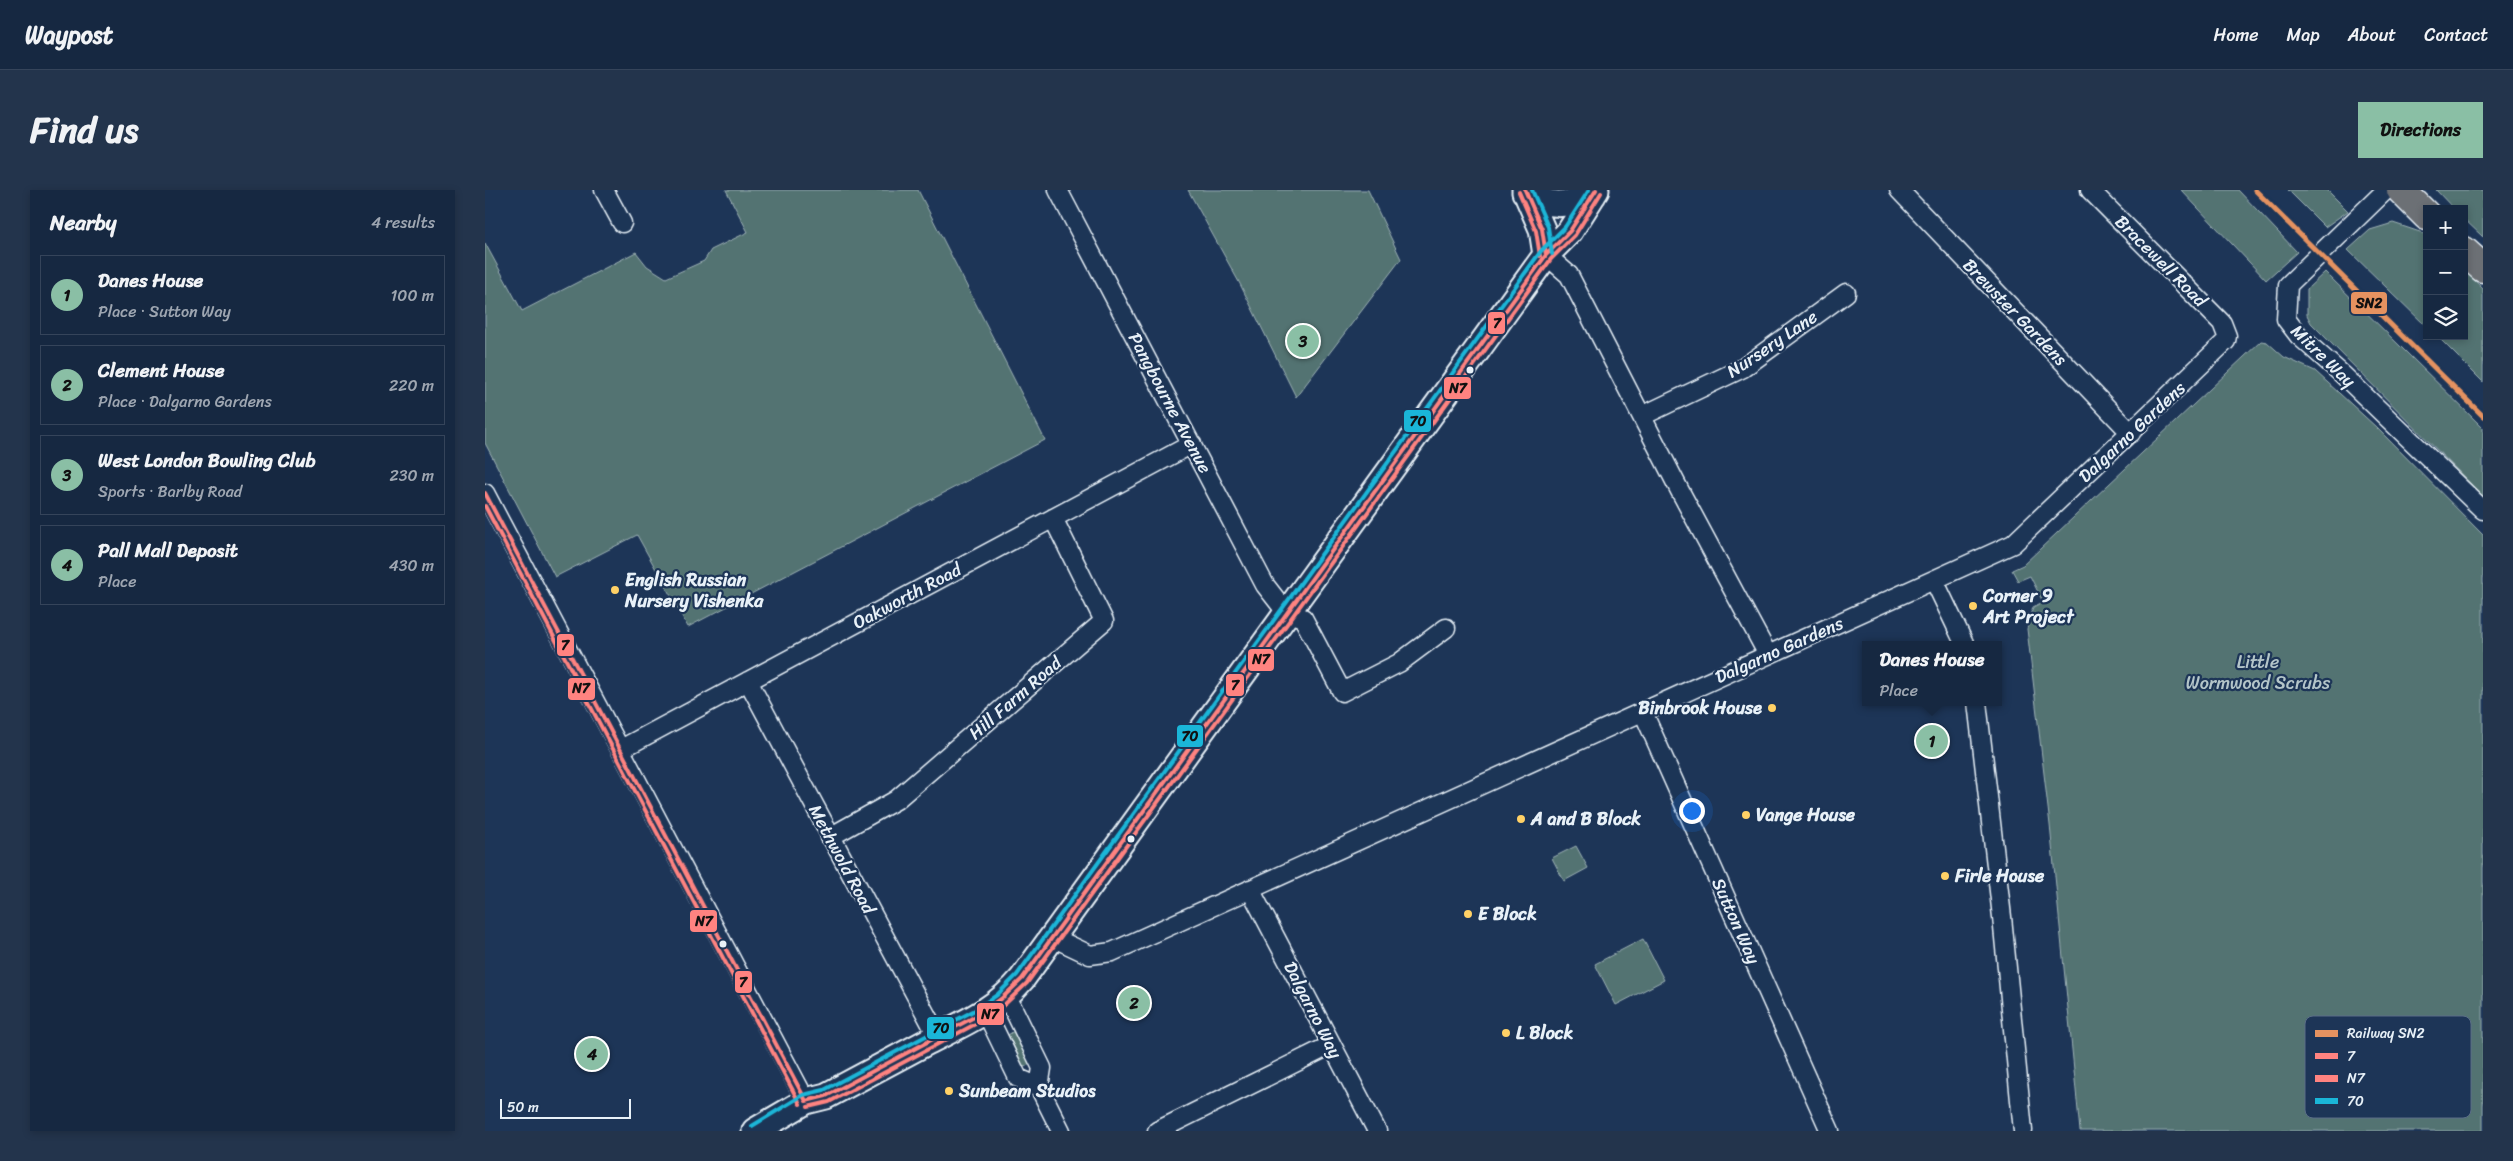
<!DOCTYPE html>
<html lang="en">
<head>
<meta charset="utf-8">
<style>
  :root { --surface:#162841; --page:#23344c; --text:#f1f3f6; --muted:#9ea6b1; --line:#35445a; --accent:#8abfa5 }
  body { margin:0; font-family:Sriracha,sans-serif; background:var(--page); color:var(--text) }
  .controls { position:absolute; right:15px; top:15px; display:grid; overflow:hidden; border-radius:0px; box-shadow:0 2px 8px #0003 }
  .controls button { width:45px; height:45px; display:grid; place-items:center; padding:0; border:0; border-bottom:1px solid var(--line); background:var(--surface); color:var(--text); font:25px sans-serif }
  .scale { position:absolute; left:15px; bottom:12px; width:131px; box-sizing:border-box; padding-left:5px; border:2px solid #e8f1f8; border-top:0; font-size:14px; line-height:18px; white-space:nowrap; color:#e8f1f8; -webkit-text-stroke:4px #1d3557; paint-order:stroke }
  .you { position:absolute; left:1206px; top:620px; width:18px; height:18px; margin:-12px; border:4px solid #fff; border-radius:50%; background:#1a73e8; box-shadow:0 0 0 8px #1a73e833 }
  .badge { display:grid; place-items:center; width:32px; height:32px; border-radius:50%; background:var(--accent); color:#111; font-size:16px; font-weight:700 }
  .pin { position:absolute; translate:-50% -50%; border:2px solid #fff; box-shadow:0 1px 5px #0006 }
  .popup { position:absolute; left:1377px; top:451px; width:140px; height:65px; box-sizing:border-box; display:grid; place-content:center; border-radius:0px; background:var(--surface); filter:drop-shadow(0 1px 4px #0005); font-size:16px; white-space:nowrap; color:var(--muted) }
  .popup b { font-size:19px; color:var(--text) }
  .popup::after { content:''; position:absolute; left:50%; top:100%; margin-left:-10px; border:10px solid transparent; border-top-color:var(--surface) }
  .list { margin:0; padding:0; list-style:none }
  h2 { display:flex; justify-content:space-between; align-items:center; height:65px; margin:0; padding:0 20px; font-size:21px }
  h2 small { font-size:16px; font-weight:400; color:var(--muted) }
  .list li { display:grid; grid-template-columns:32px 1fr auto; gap:15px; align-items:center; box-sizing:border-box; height:80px; margin:0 10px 10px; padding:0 10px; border:1px solid var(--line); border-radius:0px }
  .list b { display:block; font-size:19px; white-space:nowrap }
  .list p { margin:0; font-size:16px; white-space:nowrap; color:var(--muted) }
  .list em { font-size:16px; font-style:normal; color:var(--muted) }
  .icon { flex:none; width:28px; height:28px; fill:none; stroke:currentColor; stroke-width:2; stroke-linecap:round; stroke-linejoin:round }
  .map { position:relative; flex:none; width:1998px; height:941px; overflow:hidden; border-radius:0px }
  header { display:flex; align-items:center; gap:30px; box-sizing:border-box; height:70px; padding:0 25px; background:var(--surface); border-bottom:1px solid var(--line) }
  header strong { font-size:24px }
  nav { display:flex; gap:28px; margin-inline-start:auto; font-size:18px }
  .intro { display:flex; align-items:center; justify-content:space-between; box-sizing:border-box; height:120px; padding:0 30px }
  h1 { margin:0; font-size:35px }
  .button { padding:12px 22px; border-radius:0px; background:var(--accent); color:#111; font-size:18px; font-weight:700 }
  main { display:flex; gap:30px; padding:0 30px }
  aside { flex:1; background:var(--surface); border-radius:0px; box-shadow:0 2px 8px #0003 }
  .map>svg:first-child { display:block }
</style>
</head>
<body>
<header>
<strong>Waypost</strong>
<nav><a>Home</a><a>Map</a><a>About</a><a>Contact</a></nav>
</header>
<div class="intro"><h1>Find us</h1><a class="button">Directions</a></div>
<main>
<aside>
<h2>Nearby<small>4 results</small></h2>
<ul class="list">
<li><span class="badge">1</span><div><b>Danes House</b><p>Place · Sutton Way</p></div><em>100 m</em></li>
<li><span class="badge">2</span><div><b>Clement House</b><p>Place · Dalgarno Gardens</p></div><em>220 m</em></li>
<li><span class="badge">3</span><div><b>West London Bowling Club</b><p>Sports · Barlby Road</p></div><em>230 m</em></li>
<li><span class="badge">4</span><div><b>Pall Mall Deposit</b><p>Place</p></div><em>430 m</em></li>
</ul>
</aside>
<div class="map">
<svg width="1998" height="941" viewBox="0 0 1998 941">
  <rect width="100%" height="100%" fill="#1d3557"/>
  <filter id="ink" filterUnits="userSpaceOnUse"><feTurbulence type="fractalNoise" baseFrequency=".02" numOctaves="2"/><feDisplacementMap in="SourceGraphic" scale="10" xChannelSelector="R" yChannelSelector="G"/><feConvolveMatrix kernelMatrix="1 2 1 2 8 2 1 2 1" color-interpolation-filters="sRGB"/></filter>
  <g filter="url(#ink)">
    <path fill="#537372" stroke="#9eb2b5" d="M241 0H433L560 250 203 437 152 345 70 387 0 253V53L37 121 151 62 162 76 181 88 219 71 226 60 263 42Z
      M703 0H883L916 69 811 207 755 94Z
      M1696 0H1753L1812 62 1781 90Z
      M1803 0H1842L1863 21 1840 37Z
      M1951 0H1998V47L1979 29V19H1969Z
      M1908 33 1935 42 1942 46V137L1863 60 1885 40Z
      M1979 79 1998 99V192L1952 146H1979Z
      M1840 82 1998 238V306L1826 133 1822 125V99Z
      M1776 151 1782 152 1799 167 1830 181 1891 237 1998 345V941H1595L1565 635 1542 439 1548 417 1558 412 1545 386 1533 391 1527 380 1538 375Z
      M1091 656 1103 678 1079 691 1067 668Z
      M1158 749 1179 790 1131 815 1110 774Z
      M529 841 546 874 539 877 523 845Z"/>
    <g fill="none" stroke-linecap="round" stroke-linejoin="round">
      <g stroke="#e8f1f8" stroke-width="21">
        <path id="street" d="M119 0 137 33
          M573 0 780 395 801 422 818 428 857 502 914 473 961 438
          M1414 0 1646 243
          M1901 0 1803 95 1801 129 1814 146 1858 185 1998 320
          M1061 65 1084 85 1195 301 1283 465
          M1157 226 1258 178 1361 103
          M0 303 321 911
          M1449 390 1480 455
          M263 491 453 847
          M1492 512 1517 727 1538 941
          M1158 522 1345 941
          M136 559 707 254
          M345 647 411 610 619 431 568 328
          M765 699 892 941
          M567 747 605 765 627 762 1528 354 1741 151 1742 146 1737 133 1605 0
          M522 806 557 878 554 897 576 941
          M501 822 533 888 554 897
          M672 941 846 855"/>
      </g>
      <g stroke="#e8f1f8" stroke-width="29">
        <path id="secondary" d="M1040 0 1057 39 1061 65
          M1040 2C1064 18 1082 16 1108 5
          M270 941 321 911 341 906C375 888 409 870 442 852 477 834 511 820 537 789L1061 65 1085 41 1111 0"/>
      </g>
      <g stroke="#e8f1f8" stroke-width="31">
        <path id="primary" d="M1916 0 1942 26
          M1979 61 1998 78"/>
      </g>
      <use href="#street" stroke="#1d3557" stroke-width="18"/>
      <use href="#secondary" stroke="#1d3557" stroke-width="25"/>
      <use href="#primary" stroke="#6c6f75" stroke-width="28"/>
      <g stroke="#1d3557" stroke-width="8">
        <path id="bus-1" d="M1040 0 1057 39 1061 65
          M0 303 321 911
          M321 911 341 906 493 825 516 809 537 789 1061 65 1085 41 1111 0"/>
      </g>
      <g stroke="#1d3557" stroke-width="8">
        <path id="bus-2" d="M1034 2 1051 41 1055 66
          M0 316 315 914
          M323 917 344 912 496 831 520 814 542 793 1066 69 1090 45 1116 3"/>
      </g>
      <g stroke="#1d3557" stroke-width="8">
        <path id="bus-3" d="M1047 0 1063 37 1067 64
          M267 936 318 905 339 900 490 820 512 805 532 785 1056 61 1080 37 1104 0"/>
      </g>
      <use href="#bus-1" stroke="#ff8380" stroke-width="4"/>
      <use href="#bus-2" stroke="#ff8380" stroke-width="4"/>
      <use href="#bus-3" stroke="#1ab6d8" stroke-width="4"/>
      <g stroke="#1d3557" stroke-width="9">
        <path id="rail-1" d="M1770 0 1998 226"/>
      </g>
      <use href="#rail-1" stroke="#e59260" stroke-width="5"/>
    </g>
  </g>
  <g fill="#e8f1f8" stroke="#1d3557" stroke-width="2">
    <circle cx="985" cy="180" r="4.5"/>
    <circle cx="646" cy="649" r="4.5"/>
    <circle cx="238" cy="754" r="4.5"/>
  </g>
  <g fill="#ffd166" stroke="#1d3557" stroke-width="2">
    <circle cx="130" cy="400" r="5"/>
    <circle cx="1488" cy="416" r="5"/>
    <circle cx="1287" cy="518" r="5"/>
    <circle cx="1261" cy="625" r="5"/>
    <circle cx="1036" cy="629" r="5"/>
    <circle cx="1460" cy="686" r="5"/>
    <circle cx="983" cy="724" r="5"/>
    <circle cx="1021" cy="843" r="5"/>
    <circle cx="464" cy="901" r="5"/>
  </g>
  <g text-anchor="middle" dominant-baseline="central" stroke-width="4.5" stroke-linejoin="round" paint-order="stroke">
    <g font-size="18" fill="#e8f1f8" stroke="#1d3557">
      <text transform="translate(1676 71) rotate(45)">Bracewell Road</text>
      <text transform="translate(1530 122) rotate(46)">Brewster Gardens</text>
      <text transform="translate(1287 154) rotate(-34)">Nursery Lane</text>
      <text transform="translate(1838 166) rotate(44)">Mitre Way</text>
      <text transform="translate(685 213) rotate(62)">Pangbourne Avenue</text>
      <text transform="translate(1647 242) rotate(-43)">Dalgarno Gardens</text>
      <text transform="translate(422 406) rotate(-28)">Oakworth Road</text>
      <text transform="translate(1294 460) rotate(-24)">Dalgarno Gardens</text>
      <text transform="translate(530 508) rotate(-41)">Hill Farm Road</text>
      <text transform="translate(357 669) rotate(62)">Methwold Road</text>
      <text transform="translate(1251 731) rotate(66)">Sutton Way</text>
      <text transform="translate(828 820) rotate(63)">Dalgarno Way</text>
    </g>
    <g font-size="18" font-weight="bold" fill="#e8f1f8" stroke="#1d3557" text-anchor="start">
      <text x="140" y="390">English Russian<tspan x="140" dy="21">Nursery Vishenka</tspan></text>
      <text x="1498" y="406">Corner 9<tspan x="1498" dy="21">Art Project</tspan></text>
      <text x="1277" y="518" text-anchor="end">Binbrook House</text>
      <text x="1271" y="625">Vange House</text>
      <text x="1046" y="629">A and B Block</text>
      <text x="1470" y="686">Firle House</text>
      <text x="993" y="724">E Block</text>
      <text x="1031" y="843">L Block</text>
      <text x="474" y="901">Sunbeam Studios</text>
    </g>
    <g font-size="18" fill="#b4c5c9" stroke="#1d3557">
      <text x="1773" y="472">Little<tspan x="1773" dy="21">Wormwood Scrubs</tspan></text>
    </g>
  </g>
  <rect x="1820" y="826" width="166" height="102" rx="8" fill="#1d3557" stroke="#5a6d87" stroke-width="1"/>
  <rect x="1830" y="840" width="23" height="7" fill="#e59260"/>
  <rect x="1830" y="863" width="23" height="6" fill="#ff8380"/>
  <rect x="1830" y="885" width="23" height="7" fill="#ff8380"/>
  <rect x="1830" y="908" width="23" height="6" fill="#1ab6d8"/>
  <g font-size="14" fill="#e8f1f8">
    <text x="1862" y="848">Railway SN2</text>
    <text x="1862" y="871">7</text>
    <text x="1862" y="893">N7</text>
    <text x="1862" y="916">70</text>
  </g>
  <g stroke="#1d3557" stroke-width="2">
    <rect x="1865" y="101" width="38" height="24" rx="5" fill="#e59260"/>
    <rect x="1002" y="121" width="19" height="24" rx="5" fill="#ff8380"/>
    <rect x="958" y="186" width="29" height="24" rx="5" fill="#ff8380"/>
    <rect x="918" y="219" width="29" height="24" rx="5" fill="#1ab6d8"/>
    <rect x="71" y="443" width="19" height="24" rx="5" fill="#ff8380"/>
    <rect x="762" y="458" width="28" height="24" rx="5" fill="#ff8380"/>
    <rect x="740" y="483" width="20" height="24" rx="5" fill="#ff8380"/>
    <rect x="82" y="487" width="29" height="24" rx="5" fill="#ff8380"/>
    <rect x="691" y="534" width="28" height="24" rx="5" fill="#1ab6d8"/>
    <rect x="204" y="719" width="29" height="24" rx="5" fill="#ff8380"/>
    <rect x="249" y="780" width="19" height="24" rx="5" fill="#ff8380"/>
    <rect x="491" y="812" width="29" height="24" rx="5" fill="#ff8380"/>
    <rect x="441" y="826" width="29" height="24" rx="5" fill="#1ab6d8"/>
  </g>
  <g font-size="14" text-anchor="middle" font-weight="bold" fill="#111">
    <text x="1884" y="118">SN2</text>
    <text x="1012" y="138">7</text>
    <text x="973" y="203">N7</text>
    <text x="933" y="236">70</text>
    <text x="80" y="460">7</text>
    <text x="776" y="474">N7</text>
    <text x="750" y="500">7</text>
    <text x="96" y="503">N7</text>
    <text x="705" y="551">70</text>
    <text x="219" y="736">N7</text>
    <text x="258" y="797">7</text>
    <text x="505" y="829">N7</text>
    <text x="456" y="843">70</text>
  </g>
</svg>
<div class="controls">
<button>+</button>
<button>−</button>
<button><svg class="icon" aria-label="layers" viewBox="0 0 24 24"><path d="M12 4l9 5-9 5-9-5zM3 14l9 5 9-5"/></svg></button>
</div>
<div class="scale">50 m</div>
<div class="you"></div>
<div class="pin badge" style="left:1447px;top:551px">1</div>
<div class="popup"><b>Danes House</b>Place</div>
<div class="pin badge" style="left:649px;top:813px">2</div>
<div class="pin badge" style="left:818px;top:151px">3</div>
<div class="pin badge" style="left:107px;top:864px">4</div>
</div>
</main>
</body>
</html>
